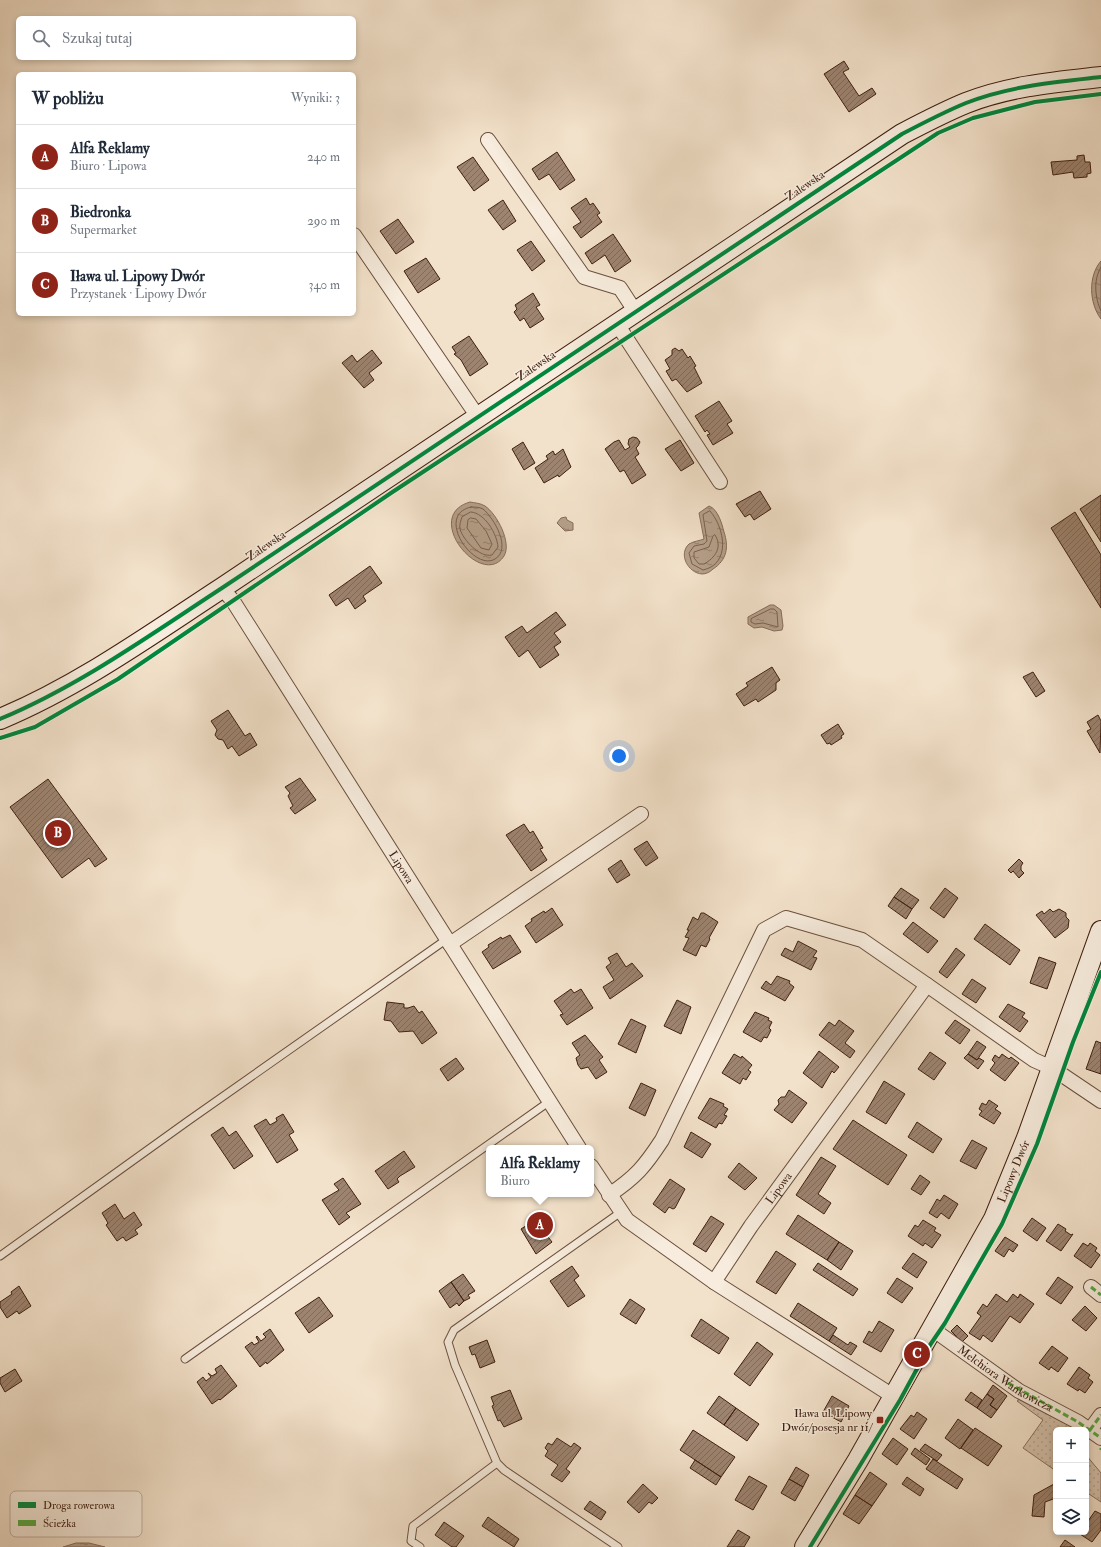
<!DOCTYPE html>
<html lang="pl">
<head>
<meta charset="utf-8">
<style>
  :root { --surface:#fff; --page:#f2f2f3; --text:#1f2937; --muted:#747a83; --line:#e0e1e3; --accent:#8f2418 }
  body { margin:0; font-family:"IM FELL Double Pica",serif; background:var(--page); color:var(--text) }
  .controls { position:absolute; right:12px; bottom:12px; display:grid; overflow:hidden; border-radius:6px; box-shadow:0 2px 6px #0003 }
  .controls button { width:36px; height:36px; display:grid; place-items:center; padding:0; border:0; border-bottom:1px solid var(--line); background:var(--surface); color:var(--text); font:20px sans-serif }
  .you { position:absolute; left:619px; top:756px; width:14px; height:14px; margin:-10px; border:3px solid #fff; border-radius:50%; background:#1a73e8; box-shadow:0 0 0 6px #1a73e833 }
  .badge { display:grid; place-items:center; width:26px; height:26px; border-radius:50%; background:var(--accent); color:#fff; font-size:13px; font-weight:700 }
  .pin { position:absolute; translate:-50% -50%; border:2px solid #fff; box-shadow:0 1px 4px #0006 }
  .popup { position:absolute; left:486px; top:1145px; width:108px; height:52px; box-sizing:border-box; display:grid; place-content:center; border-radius:6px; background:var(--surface); filter:drop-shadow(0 1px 3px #0005); font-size:13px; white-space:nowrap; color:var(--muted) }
  .popup b { font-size:15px; color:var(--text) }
  .popup::after { content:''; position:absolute; left:50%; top:100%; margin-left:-8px; border:8px solid transparent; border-top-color:var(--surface) }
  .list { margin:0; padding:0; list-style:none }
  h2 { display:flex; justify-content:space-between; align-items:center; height:52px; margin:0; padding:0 16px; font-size:17px }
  h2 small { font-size:13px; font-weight:400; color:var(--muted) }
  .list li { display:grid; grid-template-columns:26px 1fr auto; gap:12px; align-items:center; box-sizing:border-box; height:64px; padding:0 16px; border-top:1px solid var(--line) }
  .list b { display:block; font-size:15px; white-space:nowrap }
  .list p { margin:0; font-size:13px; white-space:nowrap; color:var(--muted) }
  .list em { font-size:13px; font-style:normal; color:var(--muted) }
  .icon { flex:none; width:22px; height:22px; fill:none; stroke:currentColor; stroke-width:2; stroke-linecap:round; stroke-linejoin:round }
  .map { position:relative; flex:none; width:1101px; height:1547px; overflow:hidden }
  .search { position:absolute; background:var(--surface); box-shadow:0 2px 6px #0003; left:16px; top:16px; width:340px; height:44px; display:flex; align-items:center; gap:10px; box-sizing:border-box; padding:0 14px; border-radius:6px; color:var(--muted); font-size:15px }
  .panel { position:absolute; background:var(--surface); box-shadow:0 2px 6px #0003; left:16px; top:72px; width:340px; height:244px; border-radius:6px }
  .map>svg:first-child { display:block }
</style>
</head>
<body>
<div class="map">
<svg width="1101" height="1547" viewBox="0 0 1101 1547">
  <defs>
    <pattern id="grass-dots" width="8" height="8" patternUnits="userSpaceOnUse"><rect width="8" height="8" fill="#d4c1ab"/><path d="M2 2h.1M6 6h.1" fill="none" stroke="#b7a592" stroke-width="1.8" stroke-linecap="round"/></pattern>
    <pattern id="water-ripples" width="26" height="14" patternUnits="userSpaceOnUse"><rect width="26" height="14" fill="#b6a08b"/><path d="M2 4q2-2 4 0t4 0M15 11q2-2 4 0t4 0" fill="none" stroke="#958270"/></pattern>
    <pattern id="building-hatch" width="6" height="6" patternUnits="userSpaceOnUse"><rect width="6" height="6" fill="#9d8471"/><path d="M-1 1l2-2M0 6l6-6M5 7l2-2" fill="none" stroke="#816b5b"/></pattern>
  </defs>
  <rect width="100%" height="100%" fill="#f3e2cb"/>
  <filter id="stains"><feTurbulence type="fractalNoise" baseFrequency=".005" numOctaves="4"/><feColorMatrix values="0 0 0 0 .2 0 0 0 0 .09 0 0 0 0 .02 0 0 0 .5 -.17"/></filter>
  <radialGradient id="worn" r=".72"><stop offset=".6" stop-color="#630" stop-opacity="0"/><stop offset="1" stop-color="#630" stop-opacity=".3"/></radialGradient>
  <path fill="url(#grass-dots)" stroke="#8a705e" d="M1020 1399 1078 1430H1056V1471L1023 1448 1043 1420 1017 1401Z
    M1086 1455 1101 1473V1502L1086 1492Z"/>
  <path fill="url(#water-ripples)" stroke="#866c5a" d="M1101 261V319C1089 303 1088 276 1101 261Z
    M470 502C475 503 480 503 485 506 497 514 512 543 504 556 482 590 421 516 470 502Z
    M709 506C718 509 722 524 724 532 729 547 727 560 713 569 710 572 706 574 702 574 688 573 678 554 689 544 694 541 699 541 704 539L699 513Z
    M566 517 567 520 573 523V530L565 531 557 523 561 518Z
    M770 605H774L781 610 783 626 782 630 774 631 762 627 754 628 748 624V617Z
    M76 1543H89L105 1547H63Z"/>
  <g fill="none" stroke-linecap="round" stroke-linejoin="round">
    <path stroke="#7a604e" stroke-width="1" d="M1101 267C1093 280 1095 298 1101 311
      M471 507C475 507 479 507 483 509 494 518 512 549 495 559 474 572 434 515 471 507Z
      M710 511C725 528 731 564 703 570L692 564 689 553 694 546 704 544 707 541 703 515Z
      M471 512C485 513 497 534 498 547L492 555C480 558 463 540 460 529 459 525 461 520 462 517Z
      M471 518 476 519 486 531 492 544 489 550 481 548 467 528 468 520Z
      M715 535C723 547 715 558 704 564H699L694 558V552L709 547 713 536Z
      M771 609H774L777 612 778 627 763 623 755 624 751 622V619Z"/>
  </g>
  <path fill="url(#building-hatch)" stroke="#3f1f10" d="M844 61 849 69 843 72 859 96 872 88 876 94 849 112 824 74Z
    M557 152 575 180 560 190 549 174 539 180 532 169Z
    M1084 155 1085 162H1090L1091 173 1087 174V177L1074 178 1073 172 1053 175 1051 162 1077 160V156Z
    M473 157 489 180 474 191 457 167Z
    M586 198 590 205 593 203 600 213 597 215 602 222 581 238 573 227 581 222 571 208Z
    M503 200 516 221 503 230 488 210Z
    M398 219 414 242 396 254 380 231Z
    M613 234 631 261 615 272 605 255 592 264 585 253Z
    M531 241 545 261 532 271 517 250Z
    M426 258 440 279 418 293 404 271Z
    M533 293 540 305 536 307 544 319 530 328 524 318 520 321 514 312 517 309 515 305Z
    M469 336 488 364 470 376 461 360 454 354 456 353 452 347Z
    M675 348 679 351 682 349 688 358 690 356 696 366 694 367 702 383 687 392 676 379 672 381 666 371 670 369 665 360 672 355V350Z
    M372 350 382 363 369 373 374 380 364 388 342 363 352 355 357 362Z
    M719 401 732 421 727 424 733 433 713 445 707 435 710 434 707 430 705 432 695 416Z
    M633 437 637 438 640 442 638 446 636 448 639 454 635 457 646 475 632 484 624 470 620 472 605 449 614 442 619 440 625 450 630 447 628 444 629 439Z
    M680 440 694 463 681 471 665 449Z
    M523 442 535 463 524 470 512 449Z
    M563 449 571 467 559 477 558 475 544 483 535 468 548 459 546 456 553 451 555 455Z
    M760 491 771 509 754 520 750 514 745 517 736 504Z
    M1101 495V542L1080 509Z
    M1075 512 1101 555V608L1051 528Z
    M370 566 382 583 363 596 366 601 355 609 348 598 336 606 329 595Z
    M556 612 566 625 554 633 561 642 554 647 559 655 540 668 528 650 519 657 505 637 522 626 527 633Z
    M772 667 780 680 776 683V690L758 702 756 699 744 706 736 694 748 686 746 683Z
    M1033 672 1045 691 1036 697 1023 677Z
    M228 710 245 736 250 733 257 745 239 756 232 746 228 749 223 740 218 739 215 735 217 730 211 721Z
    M1098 715 1101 721 1100 753 1087 731 1091 729 1087 722Z
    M838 724 844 734 841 736 842 738 831 745 830 743 827 744 821 735Z
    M300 778 316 800 295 814 290 808 293 806 288 796 290 793 285 787Z
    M48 779 107 859 95 867 89 858 62 878 10 807Z
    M524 824 530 833 533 831 543 848 540 849 547 860 531 871 506 835Z
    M647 841 658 858 646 866 634 849Z
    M1019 859 1023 863 1021 866V870L1024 873 1019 878 1013 871 1011 873 1008 870Z
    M621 860 630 875 617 883 608 869Z
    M901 888 919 900 912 909 894 897Z
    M945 888 958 898 944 918 930 908Z
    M894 897 912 909 906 919 888 906Z
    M552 908 563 925 536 943 525 926 532 921 531 919 544 911 545 913Z
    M1050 909 1053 912 1059 909 1066 913V917L1069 920 1068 928 1055 938 1036 915 1042 911 1044 914Z
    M701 913H704L718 922 709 938 710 939 706 947 701 945 696 956 683 950 689 938 685 937 689 930H687L693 917 698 920Z
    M913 922 938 941 928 953 903 934Z
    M985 924 1020 950 1010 965 974 939Z
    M510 935 521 952 493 969 482 952 489 947 488 945 501 937 502 939Z
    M798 941 817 951 813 957 817 958 811 970 781 955 785 948 793 952Z
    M956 948 965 955 947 978 939 972Z
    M617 953 626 967 632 963 643 976 610 999 603 987 614 980 606 967 611 963 608 958Z
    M1039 957 1056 963 1047 989 1030 983Z
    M777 976 790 981 789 983 794 987 785 1001 761 988 766 981 771 985Z
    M972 979 986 988 976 1003 962 994Z
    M571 989 574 993 581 989 593 1008 567 1025 560 1015 563 1014 554 1001Z
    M677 1000 691 1007 681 1034 664 1026Z
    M387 1002 404 1004V1008H408L414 1006 419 1013 422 1011 437 1033 422 1044 413 1031 399 1032 391 1021 384 1020Z
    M1008 1004 1025 1013 1022 1017 1028 1021 1020 1032 999 1017Z
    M755 1012 769 1018 768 1020 772 1022 769 1028 771 1030 767 1038 764 1037 761 1042 743 1032Z
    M631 1019 646 1026 636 1053 618 1044Z
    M839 1020 854 1031 845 1043 855 1051 850 1058 819 1035 829 1022 835 1026Z
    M955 1020 970 1030 960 1044 945 1033Z
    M585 1035 603 1057 599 1060 607 1072 596 1079 588 1067 581 1069 578 1065 576 1058 580 1055 572 1043Z
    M977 1041 986 1047 977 1060 968 1054Z
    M1096 1041 1101 1043V1074L1086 1069Z
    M819 1051 839 1067 834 1073 832 1071 822 1088 803 1073Z
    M930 1052 946 1063 934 1080 918 1069Z
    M734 1054 741 1058 742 1056 752 1065 748 1070 751 1072 746 1080 743 1078 740 1084 722 1073Z
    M968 1054 977 1060 979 1058 984 1061 978 1069 964 1058Z
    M1002 1054 1009 1059 1011 1057 1019 1063 1005 1081 990 1070 995 1063 992 1060 995 1055 999 1058Z
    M456 1058 464 1069 448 1081 440 1069Z
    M884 1081 905 1094 886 1124 866 1112Z
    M641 1083 656 1090 645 1116 629 1108Z
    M789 1090 807 1103 792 1123 774 1110 779 1104 778 1100 781 1097H785Z
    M710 1098 724 1104 723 1106 728 1109 724 1115 727 1116 722 1124 719 1123 716 1128 698 1118Z
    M989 1100 998 1106 995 1109 1001 1113 994 1124 979 1115 982 1111 979 1109 982 1103 986 1105Z
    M283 1114 294 1132 289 1135 298 1150 277 1163 254 1126 266 1119 270 1125 277 1121 276 1118Z
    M853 1120 907 1155 888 1185 833 1149Z
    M917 1122 942 1139 933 1153 908 1137Z
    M223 1127 229 1136 236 1131 253 1156 234 1169 211 1135Z
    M691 1132 711 1144 702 1158 684 1147Z
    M972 1140 987 1148 976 1169 960 1161Z
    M404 1151 415 1167 400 1176 397 1179 399 1182 388 1189 375 1171Z
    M821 1157 836 1166 818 1194 831 1203 824 1214 796 1195Z
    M739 1163 757 1178 745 1190 728 1177Z
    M920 1175 930 1182 921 1195 911 1189Z
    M343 1178 361 1204 346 1213 350 1217 339 1225 322 1200 339 1190 334 1184Z
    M670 1179 685 1189 675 1208 673 1209 669 1207 665 1213 653 1204Z
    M944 1195 958 1204 949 1219 941 1213 937 1218 929 1213 937 1199 940 1201Z
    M115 1204 124 1219 134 1212 142 1225 135 1230 138 1234 126 1241 123 1237 117 1241 106 1225 108 1223 102 1213Z
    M798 1215 839 1242 827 1260 786 1234Z
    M711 1216 724 1224 706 1252 693 1244Z
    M1032 1218 1046 1228 1037 1241 1023 1231Z
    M535 1220 552 1242 536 1254 521 1229Z
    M923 1220 936 1228 934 1231 941 1235 932 1248 925 1243 923 1246 908 1236 915 1225 918 1227Z
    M1058 1224 1066 1229 1065 1231 1071 1235 1073 1234 1061 1251 1046 1241Z
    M1005 1237 1018 1245 1013 1252 1009 1249 1004 1257 995 1251Z
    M839 1242 853 1251 841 1270 827 1260Z
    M1083 1243 1088 1246 1090 1243 1097 1248 1095 1251 1100 1255 1091 1268 1074 1256Z
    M776 1251 796 1264 776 1294 756 1282Z
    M913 1253 927 1262 917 1278 902 1268Z
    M818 1263 858 1289 853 1296 813 1270Z
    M572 1266 579 1276 574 1280 585 1296 568 1307 550 1281Z
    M463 1274 475 1291 468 1295 470 1298 464 1301 451 1282Z
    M1058 1277 1073 1287 1061 1304 1046 1294Z
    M897 1278 913 1288 902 1303 887 1293Z
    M451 1282 464 1301 459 1306 457 1303 450 1308 439 1291Z
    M19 1286 31 1306 19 1314 17 1311 7 1318 0 1307V1302L12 1294 11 1292Z
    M996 1294 1007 1302 1013 1294 1018 1298 1020 1294 1034 1304 1020 1323 1010 1316 992 1342 983 1335 980 1340 969 1333 981 1316 977 1313 983 1304 987 1307Z
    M319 1297 333 1316 309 1333 295 1313Z
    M630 1299 645 1309 636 1324 620 1314Z
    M798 1303 837 1328 829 1341 790 1316Z
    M1085 1306 1097 1318 1086 1331 1072 1320Z
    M701 1319 729 1338 719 1354 691 1336Z
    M879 1321 894 1330 881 1352 863 1342 869 1331 872 1333Z
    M957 1325 968 1336 962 1342 951 1331Z
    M270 1329 284 1350 267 1364 266 1362 260 1367 245 1347 252 1342 254 1345 259 1342 256 1337 257 1336 261 1341 266 1337 263 1334Z
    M833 1335 848 1345 850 1342 857 1346 851 1355 829 1341Z
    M487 1340 495 1362 480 1368 475 1354 472 1355 469 1347Z
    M757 1342 773 1354 750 1386 734 1374Z
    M1052 1346 1068 1358 1058 1372 1051 1367 1049 1370 1039 1363Z
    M221 1365 237 1386 220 1400 219 1399 212 1404 197 1382 203 1377 206 1381 211 1377 208 1373 212 1376 217 1373 215 1369Z
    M1079 1367 1090 1375 1088 1378 1093 1382 1085 1393 1079 1389 1078 1391 1067 1384Z
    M15 1369 22 1381 5 1392 0 1383V1378Z
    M993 1385 1007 1396 997 1410 990 1405 994 1399 987 1394Z
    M510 1390 522 1419 504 1427 500 1420 498 1421 492 1406 494 1405 491 1397Z
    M971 1392 982 1400 977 1408 965 1400Z
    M987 1394 994 1399 990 1405 997 1410 991 1418 977 1408Z
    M719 1396 736 1408 724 1425 707 1413Z
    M832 1396 849 1406 841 1422 823 1412Z
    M736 1408 759 1424 747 1441 724 1425Z
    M917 1412 927 1419 914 1439 900 1429 911 1415 914 1417Z
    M958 1419 973 1430 960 1449 945 1438Z
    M975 1428 1002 1446 988 1466 961 1448Z
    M693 1430 735 1457 721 1477 680 1450Z
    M557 1438 571 1447 574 1443 581 1448 566 1469 570 1472 562 1482 551 1475 558 1465 545 1456 548 1451 545 1448 548 1443 552 1445Z
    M893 1438 908 1449 897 1465 882 1454Z
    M925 1444 942 1455 937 1461 920 1450Z
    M915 1448 930 1459 926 1465 911 1454Z
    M933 1459 963 1479 957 1489 926 1469Z
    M695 1460 721 1477 716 1485 690 1468Z
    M796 1467 809 1475 803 1487 789 1479Z
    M870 1472 887 1484 872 1506 855 1495Z
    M749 1476 767 1486 753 1510 735 1500Z
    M907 1477 924 1489 920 1496 902 1484Z
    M789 1479 803 1487 795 1501 781 1493Z
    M643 1484 658 1498 652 1504 649 1502 639 1513 627 1502Z
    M1054 1484H1056V1498L1045 1502 1044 1517 1032 1516 1034 1495Z
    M855 1495 872 1506 859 1524 843 1514Z
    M590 1501 606 1512 601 1520 584 1509Z
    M1095 1511 1101 1514V1530L1092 1542 1080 1534 1082 1532H1086V1524Z
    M488 1517 519 1539 514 1547 482 1526Z
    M444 1522 464 1536 456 1547H452L435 1535Z
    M738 1530 750 1537 744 1547H727Z
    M1065 1540 1075 1547H1060Z"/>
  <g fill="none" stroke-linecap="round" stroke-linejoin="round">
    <g stroke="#6c503f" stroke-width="9">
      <path id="lane" d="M0 1256 188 1121 447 939
        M185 1359 550 1101
        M497 1463 504 1470 618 1547
        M420 1547 411 1541 413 1526 497 1463 455 1365 448 1342 454 1330 621 1212"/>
    </g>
    <g stroke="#6c503f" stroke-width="16">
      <g id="street">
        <path d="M488 140 584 277 620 288 635 311"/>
        <path d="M354 235 478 417"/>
        <path d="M617 324 720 482"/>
        <path id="s1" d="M222 588 233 601 579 1148"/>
        <path d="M450 944 641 814"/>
        <path d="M591 1166 627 1220 714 1282 893 1396"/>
        <path d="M609 1195C636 1177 645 1166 662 1140L764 930 786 918 862 940 927 985"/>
        <path id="s2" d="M714 1282 751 1226 927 985 1034 1060 1052 1068 1101 1101"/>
        <path d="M1091 1287 1101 1295"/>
        <path id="s3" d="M931 1328 1019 1391 1078 1422 1101 1438"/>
        <path d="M1090 1430 1101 1415"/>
      </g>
    </g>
    <g stroke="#3f1f10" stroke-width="22">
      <g id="secondary">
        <path d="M0 719C79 686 150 635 222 588L902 134C923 123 944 112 966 103 1009 86 1056 82 1101 77"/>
        <path id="s4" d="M805 1547 858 1460 994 1219 1027 1138 1101 931"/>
      </g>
    </g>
    <use href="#lane" stroke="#f7ecdd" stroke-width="7"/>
    <use href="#street" stroke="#f7ecdd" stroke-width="14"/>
    <use href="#secondary" stroke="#f7ecdd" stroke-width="20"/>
    <path stroke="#56aa42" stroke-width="3" stroke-dasharray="6 3" stroke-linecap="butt" d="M1091 1287 1101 1295
      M1008 1383 1078 1422 1101 1438
      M1090 1430 1101 1415
      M1101 1448V1450"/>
    <g stroke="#f7ecdd" stroke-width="6">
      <path id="cycleway" d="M0 719C79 686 150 635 222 588L902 134C923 123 944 112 966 103 1009 86 1056 82 1101 77
        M0 738 35 727 118 679 391 493 938 133 973 118 1035 102 1101 94
        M810 1547 900 1400 930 1345 945 1323 1002 1224 1037 1144 1073 1042 1101 972"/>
    </g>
    <use href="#cycleway" stroke="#00873e" stroke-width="4"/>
  </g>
  <rect fill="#8f2418" stroke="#f7ecdd" stroke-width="1.5" x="876" y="1416" width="8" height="8" rx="2"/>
  <g text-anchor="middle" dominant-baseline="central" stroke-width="3" stroke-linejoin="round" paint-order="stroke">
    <g font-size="12" fill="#3f1f10" stroke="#f7ecdd">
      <text transform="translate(805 186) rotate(-34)">Zalewska</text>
      <text transform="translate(536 366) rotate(-34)">Zalewska</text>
      <text transform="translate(266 546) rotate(-34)">Zalewska</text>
      <text stroke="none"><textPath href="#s1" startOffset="332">Lipowa</textPath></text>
      <text stroke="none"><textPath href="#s4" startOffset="430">Lipowy Dwór</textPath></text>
      <text stroke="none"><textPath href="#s2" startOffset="114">Lipowa</textPath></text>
      <text stroke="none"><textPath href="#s3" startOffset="90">Melchiora Wańkowicza</textPath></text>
    </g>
    <g font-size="12" fill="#3f1f10" stroke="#f7ecdd" text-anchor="end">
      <text x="872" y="1413">Iława ul. Lipowy<tspan x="872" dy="14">Dwór/posesja nr 11/</tspan></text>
    </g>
  </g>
  <rect x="10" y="1491" width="132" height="46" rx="6" fill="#f7ecdd" stroke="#c0aea0" stroke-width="1"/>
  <rect x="18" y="1502" width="18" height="6" fill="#00873e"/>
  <rect x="18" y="1520" width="18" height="6" fill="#56aa42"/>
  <g font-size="11" fill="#3f1f10">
    <text x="43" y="1509">Droga rowerowa</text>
    <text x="43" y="1527">Ścieżka</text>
  </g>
  <rect width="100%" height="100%" filter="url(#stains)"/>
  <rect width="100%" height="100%" fill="url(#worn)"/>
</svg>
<div class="controls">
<button>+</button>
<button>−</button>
<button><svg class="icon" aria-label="layers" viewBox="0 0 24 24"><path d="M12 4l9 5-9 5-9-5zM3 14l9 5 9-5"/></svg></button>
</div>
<div class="you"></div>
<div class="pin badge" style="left:540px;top:1225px">A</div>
<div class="popup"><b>Alfa Reklamy</b>Biuro</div>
<div class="pin badge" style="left:58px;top:833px">B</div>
<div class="pin badge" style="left:917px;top:1354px">C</div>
<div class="search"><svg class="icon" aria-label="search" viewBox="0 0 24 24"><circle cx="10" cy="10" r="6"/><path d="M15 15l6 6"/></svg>Szukaj tutaj</div>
<section class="panel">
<h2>W pobliżu<small>Wyniki: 3</small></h2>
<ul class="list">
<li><span class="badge">A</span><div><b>Alfa Reklamy</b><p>Biuro · Lipowa</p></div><em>240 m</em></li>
<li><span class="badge">B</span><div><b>Biedronka</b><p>Supermarket</p></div><em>290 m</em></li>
<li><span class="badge">C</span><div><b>Iława ul. Lipowy Dwór</b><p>Przystanek · Lipowy Dwór</p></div><em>340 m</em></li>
</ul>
</section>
</div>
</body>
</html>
